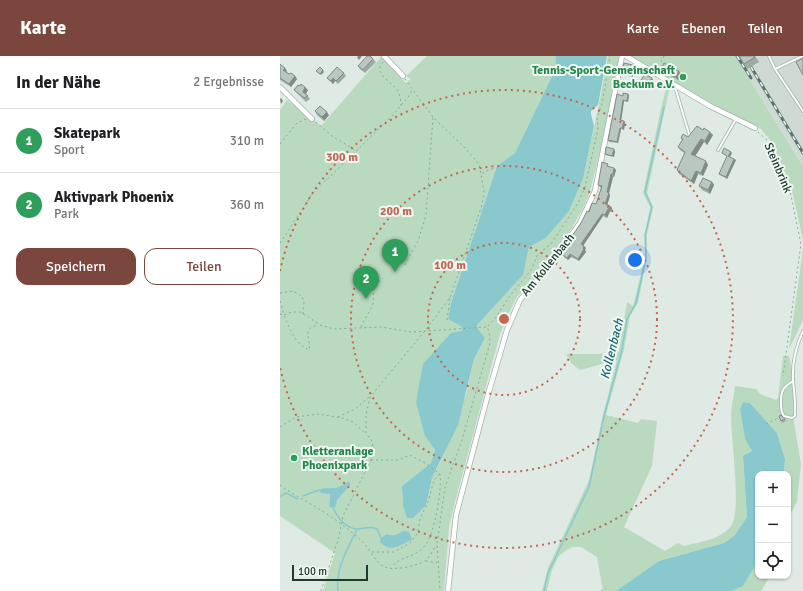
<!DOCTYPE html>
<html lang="de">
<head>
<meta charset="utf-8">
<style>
  :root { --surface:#fff; --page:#f2f2f2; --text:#202124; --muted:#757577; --line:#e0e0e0; --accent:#7b463d }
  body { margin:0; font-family:Signika,sans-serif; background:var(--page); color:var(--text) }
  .controls { position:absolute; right:12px; bottom:12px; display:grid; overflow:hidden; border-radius:8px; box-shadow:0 1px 3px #0004 }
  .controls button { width:36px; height:36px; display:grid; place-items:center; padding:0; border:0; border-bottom:1px solid var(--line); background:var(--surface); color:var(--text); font:20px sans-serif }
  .scale { position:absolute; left:12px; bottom:10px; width:76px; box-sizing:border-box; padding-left:4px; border:2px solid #213931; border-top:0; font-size:11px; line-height:14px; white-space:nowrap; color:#213931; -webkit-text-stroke:3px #f0f7f3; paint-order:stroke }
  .you { position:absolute; left:355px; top:204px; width:14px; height:14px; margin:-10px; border:3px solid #fff; border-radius:50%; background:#1a73e8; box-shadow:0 0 0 6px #1a73e833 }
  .badge { display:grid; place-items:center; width:26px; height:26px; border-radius:50%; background:var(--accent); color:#fff; font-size:13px; font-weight:700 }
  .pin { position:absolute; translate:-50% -33px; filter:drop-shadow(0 1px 2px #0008) }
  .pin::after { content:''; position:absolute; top:21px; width:14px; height:12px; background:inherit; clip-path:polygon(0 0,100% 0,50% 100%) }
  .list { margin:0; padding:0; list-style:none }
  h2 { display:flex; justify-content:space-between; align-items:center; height:52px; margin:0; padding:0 16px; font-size:17px }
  h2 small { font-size:13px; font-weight:400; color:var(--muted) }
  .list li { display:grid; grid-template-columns:26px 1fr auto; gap:12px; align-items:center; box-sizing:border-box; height:64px; padding:0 16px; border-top:1px solid var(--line) }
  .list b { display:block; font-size:15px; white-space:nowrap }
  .list p { margin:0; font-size:13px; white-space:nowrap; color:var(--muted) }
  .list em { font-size:13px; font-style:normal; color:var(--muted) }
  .actions { display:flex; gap:8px; padding:12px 16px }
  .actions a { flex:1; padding:9px 0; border:1px solid var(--accent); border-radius:12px; text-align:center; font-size:14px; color:var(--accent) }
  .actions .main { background:var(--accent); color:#fff }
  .icon { flex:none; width:22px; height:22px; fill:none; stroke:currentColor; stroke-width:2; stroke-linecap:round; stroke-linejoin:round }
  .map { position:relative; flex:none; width:523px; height:535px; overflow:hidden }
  header { display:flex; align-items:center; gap:24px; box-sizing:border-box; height:56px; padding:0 20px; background:var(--accent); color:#fff }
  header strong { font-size:19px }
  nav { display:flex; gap:22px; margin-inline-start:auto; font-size:14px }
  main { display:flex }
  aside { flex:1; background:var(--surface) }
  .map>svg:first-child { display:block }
</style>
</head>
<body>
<header>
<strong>Karte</strong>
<nav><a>Karte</a><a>Ebenen</a><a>Teilen</a></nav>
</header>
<main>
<aside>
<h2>In der Nähe<small>2 Ergebnisse</small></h2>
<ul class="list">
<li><span class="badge" style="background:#2e9e5b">1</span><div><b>Skatepark</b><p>Sport</p></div><em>310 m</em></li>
<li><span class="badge" style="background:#2e9e5b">2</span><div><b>Aktivpark Phoenix</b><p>Park</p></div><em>360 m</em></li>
</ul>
<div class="actions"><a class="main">Speichern</a><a>Teilen</a></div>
</aside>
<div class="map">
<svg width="523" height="535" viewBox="0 0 523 535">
  <rect width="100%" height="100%" fill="#dfeae4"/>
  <path fill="#cedad3" d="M455 0H523V110L521 106Z"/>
  <path fill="#b9dabf" d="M147 0H276L275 14 235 97 217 110 171 247 168 263 182 271V275L145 380 155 394 151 407 122 430 123 450 127 462 146 449 152 422 162 403 186 339 194 303 205 282 198 273 197 269 243 219 249 191 266 182 289 155 303 123 318 53 328 0H339L322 88 309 139 303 152 292 172 270 204 236 242 220 278 174 450 169 471 164 535H43L55 497 0 460V54L7 44 41 70 101 1 126 27 131 23 126 20Z
    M349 0H455L523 110V184L511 130 490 84 481 73 421 42Z
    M387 29 390 30 367 137 373 151 367 179V201L358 247 350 260 344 293 326 359 358 367 361 363 377 365 372 410 344 471 385 495 398 487 404 490C419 486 440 484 451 470 462 457 451 382 451 361 451 351 454 340 455 330L476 333 480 338 496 344 498 342 503 300H509L512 314 514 367 521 408 517 445 508 464V418H504L505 403 497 377 470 347 463 346 460 355 465 383 472 395 463 400 467 461 455 479 444 487 379 505 336 535H323L317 501 301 491H292L285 495 279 500 272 514 267 535H262L268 512 309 424 323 359 337 304 300 314 291 307 286 298H331L339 295 347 246 353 250 365 201V178L370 151 363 137 382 48Z
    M523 193V264L509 293Z
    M478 505V520H489L487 525 481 535H452L463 530Z"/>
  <path fill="#89c8cd" d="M276 0H327L318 49 311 55V58L314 70 303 123 289 155 266 182 249 191 243 219 197 269 198 273 205 282 194 303 178 369 152 422 146 449 133 462H127L123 450 122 430 151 407 155 394 145 380 136 346 143 308 171 277 182 275V271L168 263 171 247 217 110 235 97 275 14Z
    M463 346 470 347 497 377 505 403 504 418H478V505L463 530 452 535H336L379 505 444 487 455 479 467 461 463 400 472 395 465 383 460 354Z
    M70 426V429L57 444 56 450 53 452 50 451 49 449 50 445V438L41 437 39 434C45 431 49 433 55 432 60 432 64 427 70 426Z
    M123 475 129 476 132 484C121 488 111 498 100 486L101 482 107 478C113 481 117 479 123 475Z"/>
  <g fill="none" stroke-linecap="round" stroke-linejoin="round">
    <path stroke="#89c8cd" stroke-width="1.5" d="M23 440 39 434
      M0 441 6 437 18 443
      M53 452C58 462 66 473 78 473 86 472 88 470 97 473L101 482
      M58 535C55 512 68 493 77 473
      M264 535 268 517 309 431 324 360 342 294 347 263 356 247 366 202 365 179 372 151 365 136 384 51"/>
    <g stroke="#a2b1ab" stroke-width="3.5">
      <path id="lane" d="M489 0 495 13 523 0
        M495 13 523 55
        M395 31 410 81
        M438 94 456 63
        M513 325C510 327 505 330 503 334 500 340 500 355 504 360L512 362 515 360C516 348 514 336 513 324 512 307 516 290 523 275"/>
    </g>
    <g stroke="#a2b1ab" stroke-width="6">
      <path id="street" d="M104 0 123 20
        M346 0 430 50 475 72
        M0 31 32 63
        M168 535 176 459 207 342 227 274 240 244 272 206 300 167 315 135 342 0"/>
    </g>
    <path stroke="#81ac9b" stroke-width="1" stroke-dasharray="2 3" stroke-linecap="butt" d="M384 0 381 5 385 7
      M103 6C92 17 112 26 117 34 120 38 121 45 121 50
      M36 66 52 80 75 94
      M478 76 488 85 509 130 521 188 503 320
      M0 88 17 67 26 63
      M202 117 214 112
      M0 187 32 138 112 60 129 40 132 34
      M125 209 138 185 146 159 153 61
      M0 237 13 235 22 240 24 247 23 258
      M0 245 4 259 12 256H20L27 260 40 269 54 273 101 271 131 276 207 271 209 276 210 287 182 384 165 431 157 488 160 535
      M0 258 4 259C10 273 14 287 29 294 32 283 20 273 38 269
      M167 264 170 242
      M208 270 217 260 229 241 251 214 258 198 271 188 298 147 305 131 318 73 317 61 322 48 330 0
      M81 271 93 248 94 230 103 222
      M58 361 75 353 89 341
      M486 368 500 361
      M0 371 16 361 38 358 62 362 73 366 85 377
      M91 404H118L130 399 145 407 160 418C162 435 155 473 147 487 145 490 141 494 138 496 129 502 118 502 112 511
      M0 429C9 436 19 441 29 447 48 458 67 471 83 486 90 493 95 507 105 511 113 515 139 510 146 504 150 501 153 494 156 489
      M92 496H114L130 487 137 478 139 470 140 463 148 446 154 424 160 418
      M146 505 157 507
      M41 535 59 481 63 460 91 404 93 391 92 385 86 377V359L90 341 144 276 170 242 202 149 204 135 199 108 184 91 153 61 125 23
      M321 535 326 532"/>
    <use href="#lane" stroke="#fff" stroke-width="2"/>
    <use href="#street" stroke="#fff" stroke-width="4.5"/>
    <g stroke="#5b756c" stroke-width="3">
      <path id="rail" d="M457 0 471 22
        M471 11 523 97"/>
    </g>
    <use href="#rail" stroke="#f0f7f3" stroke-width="1.5" stroke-dasharray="4.5" stroke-linecap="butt"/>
  </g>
  <path fill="#9eaba5" d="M459 0H475L479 6 467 13Z
    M93 3 96 6 85 17 80 13 78 10Z
    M0 8 7 15 6 16 9 18 15 20 17 23 11 31 0 24Z
    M355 13 353 21 344 19 342 16Z
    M381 13 401 19 398 24 383 16Z
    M64 17 66 20 58 28 55 25 53 28 47 22Z
    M20 30 28 34 26 38 30 43 26 46 14 34Z
    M349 39 348 46 344 45 341 64 345 66 344 74 341 73 338 87 329 86 328 84 343 40Z
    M35 55 49 59 44 65 37 59Z
    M423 74 433 79 427 89 424 86 415 100 428 109 423 120 418 118 414 128 399 118 397 114 405 97 401 95 398 91 402 84 401 82 408 81Z
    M335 95 334 101 326 99 325 98Z
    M442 97H452L450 101 456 104 447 123 440 119 439 118 447 100 443 98Z
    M330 110 329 111 334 112 336 114 334 121H333L329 137 330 140 327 148 330 150 332 152 331 156 330 155 327 162 323 160 303 189 306 192 305 194 306 196 299 205 291 201 288 204 284 201 282 198H283L281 196 309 156 316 148 321 132 318 129Z
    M432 126 434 129 430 138 422 134 419 130Z
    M505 363 506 365 502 367 501 365Z"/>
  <path fill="#818b86" d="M78 0H82L79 4 77 1Z
    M353 9 355 13 353 21 351 18Z
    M5 12 7 15 5 17 3 14Z
    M43 14 44 16 41 19 40 18Z
    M399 15 401 19 398 24 396 21Z
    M15 20 17 23 11 31 9 28Z
    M53 22 55 25 53 28 51 25Z
    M372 22 373 24 369 30 368 28Z
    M25 31 28 34 25 39 23 36Z
    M348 38 349 39 348 46 347 45Z
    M1 42 3 45 1 48 0 43Z
    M343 44 344 45 341 66 340 64Z
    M47 56 49 59 44 65 42 61Z
    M344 65 345 66 344 74 342 72Z
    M340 72 341 73 338 87 337 86Z
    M430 76 433 79 427 89 425 85Z
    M421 83 424 86 414 102 411 98Z
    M334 93 335 95 334 101 332 100Z
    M451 96 452 97 449 102 448 100Z
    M454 103 456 104 447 123 446 121Z
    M426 105 428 109 423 120 421 117Z
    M334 112 336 114 334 121 333 118Z
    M416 115 418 118 414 128 411 125Z
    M331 118 333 121 329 137 330 140 327 150 325 148 327 136Z
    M432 126 434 129 430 138 428 134Z
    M330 150 332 152 331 156 329 153Z
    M328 153 330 155 327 162 325 159Z
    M322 158 323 160 303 190 301 188Z
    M304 190 306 192 305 194 306 196 299 205 298 203Z
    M290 198 291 201 288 204 287 202Z"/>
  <path fill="#b8c7c0" stroke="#818b86" d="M87 0H90L93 3 83 14 78 10Z
    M459 0H474L475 1 464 8Z
    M523 2V19L516 6Z
    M344 7 353 9 351 18 342 16Z
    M384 7 399 15 396 21 381 13Z
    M0 8 5 12 3 14 9 18 11 17 15 20 9 28 0 22Z
    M40 11 43 14 40 18 36 15Z
    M57 11 64 17 56 25 53 22 51 25 47 22Z
    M365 18 372 22 368 28 361 24Z
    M21 28 25 31 23 36 28 40 24 42 14 34 18 29 20 30Z
    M343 37 348 38 347 45 343 44 340 64 344 65 342 72H340L337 86 328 84 337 38 343 40Z
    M40 50 47 56 42 61 35 55Z
    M417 70 423 74 424 72 430 76 425 85 421 83 411 98 426 105 421 117 416 115 411 125 397 114 405 96 398 91 403 83 401 82 403 78 408 81Z
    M326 91 334 93 332 100 325 98Z
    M444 92 451 96 448 100 454 103 446 121 439 118 447 100 442 97Z
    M322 106 328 108 327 110 334 112 333 118H331L327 136 329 137 325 148 330 150 329 153H328L325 159 322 158 301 188 304 190 303 192 304 193 298 203 290 198 287 202 282 198 283 197 281 196 301 167 307 155 309 156 312 147 316 148 322 130 318 129Z
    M423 122 432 126 428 134 419 130Z
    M501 359 505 363 501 365 499 360Z"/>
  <g fill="none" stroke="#c36753" stroke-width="2" stroke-dasharray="2 4">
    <circle cx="224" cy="263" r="76"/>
    <circle cx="224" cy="263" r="153"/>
    <path d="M0 215A229 229 0 1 1 0 311"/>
  </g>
  <g fill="#2e9e5b" stroke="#f0f7f3" stroke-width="1.5">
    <circle cx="403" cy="21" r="4"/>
    <circle cx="14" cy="402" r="4"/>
  </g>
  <g text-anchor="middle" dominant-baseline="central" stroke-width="4" stroke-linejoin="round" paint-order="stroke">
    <g font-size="12" font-weight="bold" fill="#27864d" stroke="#f0f7f3" text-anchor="end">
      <text x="395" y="14">Tennis-Sport-Gemeinschaft<tspan x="395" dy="14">Beckum e.V.</tspan></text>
      <text x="22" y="395" text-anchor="start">Kletteranlage<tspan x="22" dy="14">Phoenixpark</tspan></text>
    </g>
    <g font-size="12" fill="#213931" stroke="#f0f7f3">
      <text transform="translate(498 112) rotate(67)">Steinbrink</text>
      <text transform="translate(268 209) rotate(-51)">Am Kollenbach</text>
    </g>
    <g font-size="13" font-style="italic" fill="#1e6b72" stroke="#f0f7f3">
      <text transform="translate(332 293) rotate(-76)">Kollenbach</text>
    </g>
  </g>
  <circle cx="224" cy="263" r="6" fill="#c36753" stroke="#f0f7f3" stroke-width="2"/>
  <g font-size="12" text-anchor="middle" font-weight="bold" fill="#c36753" stroke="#f0f7f3" stroke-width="4" stroke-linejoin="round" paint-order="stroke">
    <text x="62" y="105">300 m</text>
    <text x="116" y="159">200 m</text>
    <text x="170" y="213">100 m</text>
  </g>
</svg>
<div class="controls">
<button>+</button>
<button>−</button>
<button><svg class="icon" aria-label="locate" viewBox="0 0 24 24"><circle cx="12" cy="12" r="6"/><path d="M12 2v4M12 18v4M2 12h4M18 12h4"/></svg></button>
</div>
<div class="scale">100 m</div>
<div class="you"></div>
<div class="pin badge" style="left:115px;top:216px;background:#2e9e5b">1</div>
<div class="pin badge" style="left:86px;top:243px;background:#2e9e5b">2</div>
</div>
</main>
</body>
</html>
